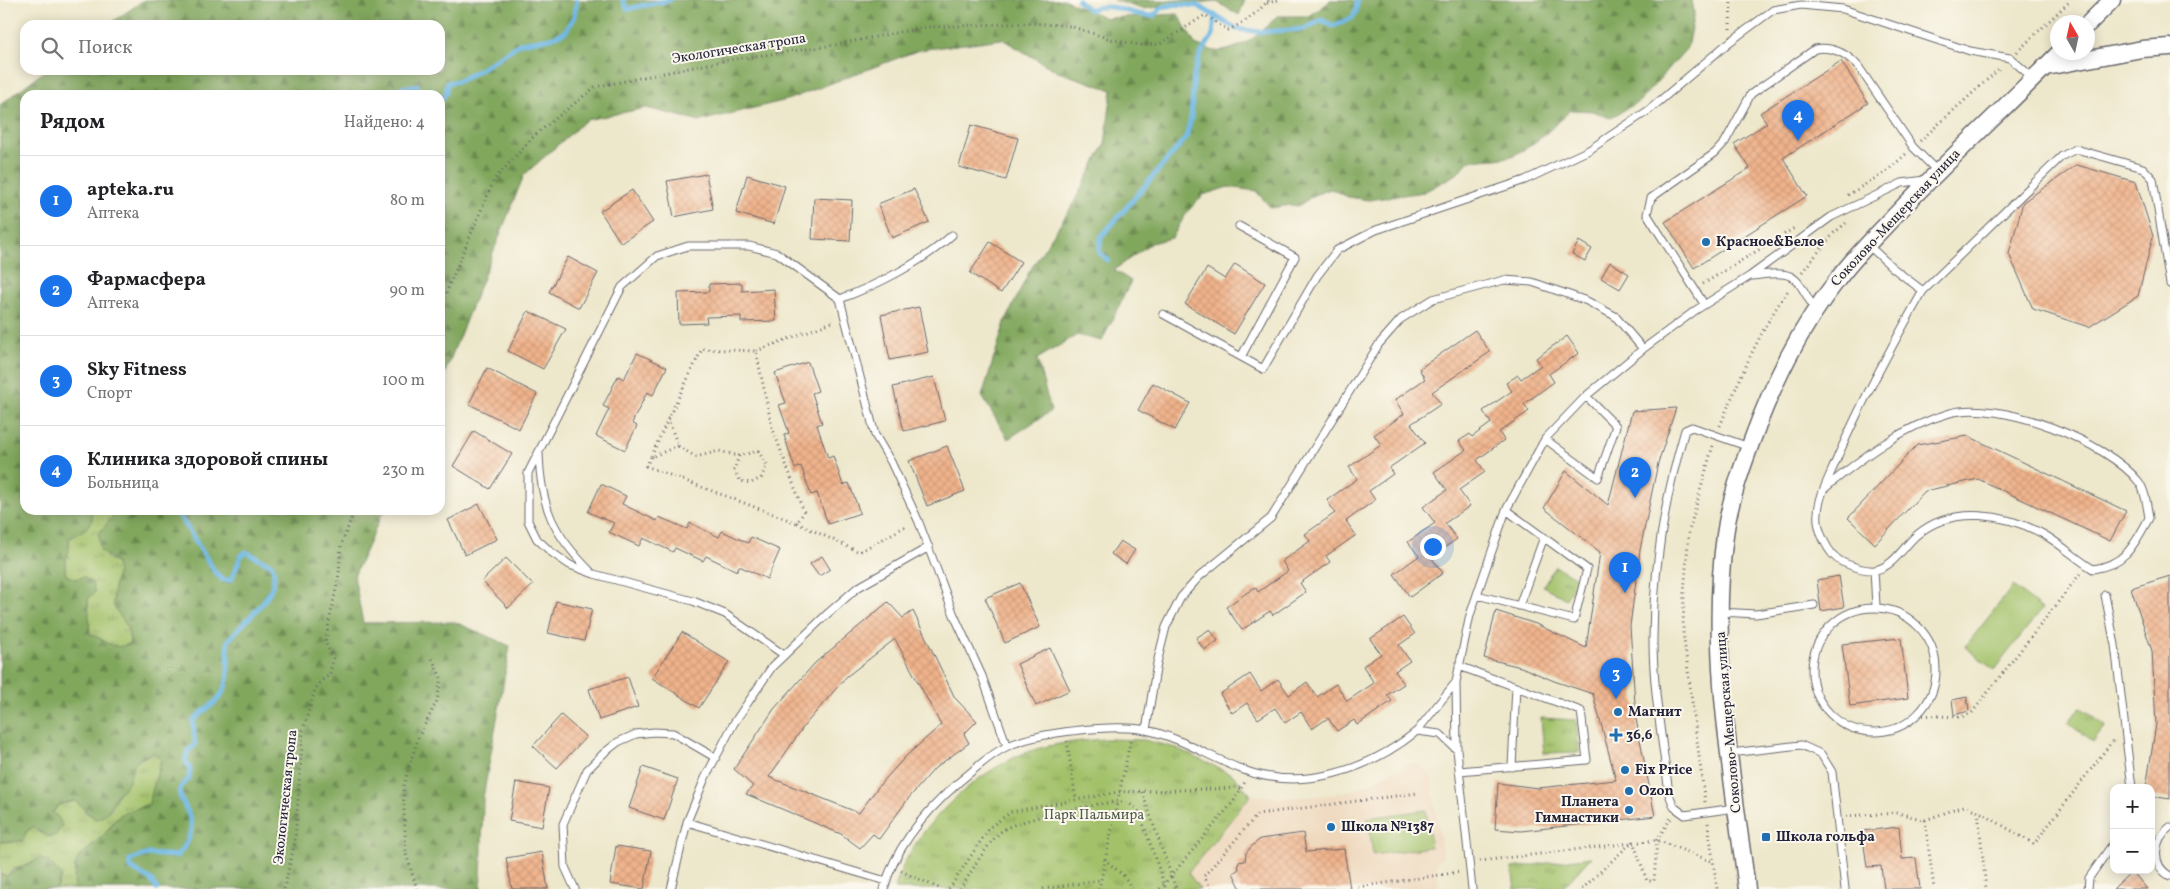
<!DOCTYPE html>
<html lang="ru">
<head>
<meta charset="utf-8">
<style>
  :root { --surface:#fff; --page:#f2f2f2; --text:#202124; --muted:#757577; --line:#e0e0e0; --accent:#1a73e8 }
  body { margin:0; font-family:Vollkorn,serif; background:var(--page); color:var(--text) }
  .controls { position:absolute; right:15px; bottom:15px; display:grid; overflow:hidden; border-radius:10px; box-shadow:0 2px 12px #0003 }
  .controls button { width:45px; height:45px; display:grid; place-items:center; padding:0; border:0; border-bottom:1px solid var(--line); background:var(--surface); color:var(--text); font:25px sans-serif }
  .compass { position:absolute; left:2050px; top:15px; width:45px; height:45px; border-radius:50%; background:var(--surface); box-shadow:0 2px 12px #0003; rotate:351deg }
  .you { position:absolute; left:1432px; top:546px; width:18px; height:18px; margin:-12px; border:4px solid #fff; border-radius:50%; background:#1a73e8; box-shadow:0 0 0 8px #1a73e833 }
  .badge { display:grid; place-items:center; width:32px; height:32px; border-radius:50%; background:var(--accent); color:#fff; font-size:16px; font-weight:700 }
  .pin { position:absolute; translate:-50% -41px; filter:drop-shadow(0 1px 2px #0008) }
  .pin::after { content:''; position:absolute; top:26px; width:18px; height:15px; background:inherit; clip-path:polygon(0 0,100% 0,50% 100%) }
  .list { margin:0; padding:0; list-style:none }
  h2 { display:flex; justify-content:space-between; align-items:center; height:65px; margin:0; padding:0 20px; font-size:21px }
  h2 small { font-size:16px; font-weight:400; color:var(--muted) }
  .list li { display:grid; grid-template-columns:32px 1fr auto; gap:15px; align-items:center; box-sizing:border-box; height:90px; padding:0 20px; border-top:1px solid var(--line) }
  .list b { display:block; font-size:19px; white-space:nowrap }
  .list p { margin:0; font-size:16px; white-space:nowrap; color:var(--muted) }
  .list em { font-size:16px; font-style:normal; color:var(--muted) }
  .icon { flex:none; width:28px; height:28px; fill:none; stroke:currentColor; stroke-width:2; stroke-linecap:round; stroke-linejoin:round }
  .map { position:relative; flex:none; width:2170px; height:889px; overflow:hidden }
  .search { position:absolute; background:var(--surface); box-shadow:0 2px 12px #0003; left:20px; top:20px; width:425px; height:55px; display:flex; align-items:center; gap:12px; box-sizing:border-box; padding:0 18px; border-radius:15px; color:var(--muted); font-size:19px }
  .panel { position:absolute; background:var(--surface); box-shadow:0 2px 12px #0003; left:20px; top:90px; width:425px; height:425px; border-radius:15px }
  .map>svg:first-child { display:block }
</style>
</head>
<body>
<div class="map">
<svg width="2170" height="889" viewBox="0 0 2170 889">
  <defs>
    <pattern id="grass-tufts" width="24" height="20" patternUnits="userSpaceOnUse" patternTransform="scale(1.25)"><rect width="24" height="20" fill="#a2c169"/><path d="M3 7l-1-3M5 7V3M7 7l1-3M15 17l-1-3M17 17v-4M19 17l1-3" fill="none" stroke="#849c58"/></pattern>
    <pattern id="forest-firs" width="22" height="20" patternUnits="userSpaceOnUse" patternTransform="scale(1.25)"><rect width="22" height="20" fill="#81a75d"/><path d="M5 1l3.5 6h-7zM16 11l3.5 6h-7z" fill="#69884e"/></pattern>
    <pattern id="building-cross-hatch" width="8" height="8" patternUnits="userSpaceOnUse" patternTransform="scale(1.25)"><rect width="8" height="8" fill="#f0b38b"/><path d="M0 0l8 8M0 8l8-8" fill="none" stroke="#ce9a79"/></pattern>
  </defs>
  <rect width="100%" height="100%" fill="#fbf7ec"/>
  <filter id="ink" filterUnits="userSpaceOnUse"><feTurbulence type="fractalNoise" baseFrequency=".02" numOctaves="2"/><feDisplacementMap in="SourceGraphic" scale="10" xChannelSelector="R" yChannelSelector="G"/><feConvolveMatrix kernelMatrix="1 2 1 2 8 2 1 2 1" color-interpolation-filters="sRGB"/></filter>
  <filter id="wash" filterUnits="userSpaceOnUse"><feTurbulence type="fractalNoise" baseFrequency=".0096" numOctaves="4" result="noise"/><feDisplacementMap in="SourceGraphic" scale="20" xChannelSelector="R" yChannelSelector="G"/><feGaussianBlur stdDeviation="1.12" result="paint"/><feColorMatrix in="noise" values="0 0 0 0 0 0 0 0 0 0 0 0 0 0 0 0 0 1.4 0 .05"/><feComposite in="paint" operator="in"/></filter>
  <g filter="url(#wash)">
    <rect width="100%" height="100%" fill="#ede7cb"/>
    <path fill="#eed7bb" d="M1408 763H1415L1430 772 1443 857 1436 861 1439 889H1200L1188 873 1251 795 1283 798 1331 795 1360 788Z"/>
    <path fill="url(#grass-tufts)" stroke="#627252" d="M91 510H119L99 533V542L107 558 115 562 118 570 114 587 123 620 128 628 130 643C113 653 106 639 90 634 85 611 95 587 66 575 62 562 71 552 69 539L86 528 92 520Z
      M1555 566 1578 579 1566 599 1543 586Z
      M2080 707 2106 726 2093 742 2068 723Z
      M1541 718 1576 720 1579 752 1544 753Z
      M1106 739 1144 740 1176 748 1233 775 1251 795 1188 873 1200 889H895C908 832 976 770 1030 751 1054 743 1081 741 1106 739Z
      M154 753 161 759 149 804 123 813 115 819 105 834 91 846 75 867 74 889H56L59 885 32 864 13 869 7 876 0 874V842L4 841 13 843 33 827 40 833 58 805 75 801 82 806 87 814 111 810 118 793 125 787 132 768 138 760Z
      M1591 857 1562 889H1515L1512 868Z"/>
    <path fill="url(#forest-firs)" stroke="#52644c" d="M144 0H1065L1106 18 1178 14 1195 44C1202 46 1214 53 1221 51 1244 48 1262 33 1277 16H1309L1328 3 1330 0H1692L1694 13 1687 48 1640 101 1610 118 1593 111 1570 110C1557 125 1524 155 1504 158 1493 160 1481 159 1469 161L1457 174 1424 192 1369 200 1348 197 1331 189 1314 195 1298 206 1290 205 1271 208 1256 191 1228 187 1203 195 1187 212 1172 238 1151 243 1114 270 1131 281 1102 341 1077 335 1037 359 1051 411 1008 439 982 396 1005 322 1029 272 1072 206 1105 144 1112 90 1058 72 1002 39 919 50 787 100 700 121 646 108 586 120 524 175 440 385V95H25V510H91L92 520 86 528 69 539C71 552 62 562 66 575L75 579 84 577 92 583 95 592 88 598 90 634C106 639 113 653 130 643L128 628 113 605 114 587 118 570 115 562 101 551 99 542V533L119 510H384L354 576 363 623 455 622 510 646 483 798 481 889H74L75 867 78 858 105 834 116 819 123 813 149 804 161 760 154 753C126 762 137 770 125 787 123 790 119 792 117 795 109 807 111 815 95 819L75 801C64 802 58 804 52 812L59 818 62 826 56 835 48 837 33 827 26 832 23 841 0 842V105L46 70H440V25H108Z
      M1114 0H1245L1239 15 1215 1 1142 9Z
      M39 858 48 861 62 876 56 889H0V874L7 876C16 866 29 867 39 858Z"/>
    <path fill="#a2c169" stroke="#627252" d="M2013 586 2042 609 1994 670 1965 647Z
      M1426 810 1431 847 1373 855 1368 818Z"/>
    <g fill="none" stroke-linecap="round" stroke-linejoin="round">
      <path stroke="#6bb6e4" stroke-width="5" d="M623 0 627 9 670 0
        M1078 0 1089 10C1115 0 1128 16 1153 16L1163 7 1176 4 1198 6 1237 29 1261 32 1304 29 1322 20 1333 26 1352 18 1356 11 1357 0
        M387 95 402 88 417 85 420 95
        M440 101 446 93 447 83 459 81 479 70 521 43 551 38 565 32 573 20 577 0
        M1108 260 1099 252 1101 237 1186 138 1191 118 1194 75 1200 55 1213 35 1215 15
        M157 889 150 879 131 868 130 860 148 854 177 856C211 818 172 803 181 787 182 784 187 781 189 779L190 769 185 759 188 751 195 745 193 721C200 713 207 709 214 703 233 687 227 663 228 641 244 619 283 595 272 565L246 552 241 556 231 580H223L215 572 176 510"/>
    </g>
    <g id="blocks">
      <path fill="url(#building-cross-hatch)" fill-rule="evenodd" d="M1841 61 1868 103 1783 158 1807 196 1694 268 1665 222 1750 168 1734 144 1767 123 1760 113Z
        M971 125 1018 138 1006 180 959 167Z
        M2077 165 2136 182 2153 236 2138 296 2089 327 2033 309 2009 254 2023 202Z
        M706 174 713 209 674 217 667 181Z
        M747 175 785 186 774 224 736 213Z
        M914 189 929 222 892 238 878 204Z
        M632 190 653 222 621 243 600 211Z
        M814 198 852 200 850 241 812 239Z
        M1579 241 1592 249 1585 261 1572 254Z
        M990 242 1021 262 1001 293 970 273Z
        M568 257 598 273 579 308 549 292Z
        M1610 262 1629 274 1620 289 1601 278Z
        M1235 264 1265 283 1234 334 1185 304 1207 268 1225 279Z
        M742 283V291L774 289 776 321 741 322V316L706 317 707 323 679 324 678 293 709 292V284Z
        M919 307 928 352 890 360 881 315Z
        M528 311 566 329 543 369 508 351Z
        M1475 330 1490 352 1432 392 1441 404 1411 424 1425 443 1389 468 1393 474 1369 491 1375 500 1346 521 1356 535 1326 556 1330 562 1300 583 1306 592 1273 615 1270 611 1242 630 1226 607 1255 587 1258 592 1288 571 1282 561 1310 541 1305 534 1335 513 1327 500 1357 479 1349 467 1381 445 1374 435 1404 414 1395 400 1425 379 1419 369Z
        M1567 336 1579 353 1549 374 1554 382 1524 404 1529 411 1499 432 1504 440 1477 460 1485 472 1459 490 1470 506 1445 523 1457 539 1431 557 1443 573 1410 597 1394 574 1419 556 1408 542 1435 523 1423 507 1447 490 1434 472 1466 450 1459 441 1470 434 1472 437 1491 423 1483 411 1512 391 1506 383 1518 375 1521 379 1541 365 1536 358Z
        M637 353 667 367 653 395 647 392 632 423 637 426 625 450 596 436 609 409 603 406 618 376 624 379Z
        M808 362 818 391 812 393 822 423 817 425 828 458 833 456 843 485 849 483 860 513 828 524 817 493 811 495 801 466 795 469 784 435 789 433 779 405 786 403 775 373Z
        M487 368 537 394 519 429 469 404Z
        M934 377 945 421 904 431 893 387Z
        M1153 383 1190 403 1175 430 1138 410Z
        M1676 408 1658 463 1640 550 1630 626 1636 719 1655 816 1521 831 1495 829 1498 783 1538 788 1616 780 1593 694 1554 681 1521 667 1484 658 1496 611 1536 624 1586 648 1600 552 1544 508 1566 471 1608 505 1632 411Z
        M474 431 512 454 490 489 453 466Z
        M1968 436 2126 511 2110 541 1978 479 1925 491 1875 544 1848 518 1917 445Z
        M947 446 965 491 927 506 909 461Z
        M601 484 626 496 622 504 657 521 659 517 687 529 690 523 719 537 722 531 748 543 751 537 780 550 767 579 739 566 737 571 706 556 703 561 675 548 673 552 643 538 639 546 609 532 614 523 588 512Z
        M479 504 497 539 465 555 448 520Z
        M1120 541 1135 550 1126 564 1111 554Z
        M822 556 830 569 819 576 810 564Z
        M506 558 533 585 508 608 482 581Z
        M1839 576 1844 607 1821 611 1817 580Z
        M2170 576V799L2151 796V788H2146L2156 724 2152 651 2131 588Z
        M1020 583 1040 627 1005 643 985 598Z
        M556 601 592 609 584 641 548 633Z
        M888 602 903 618 913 611 955 698 977 721 964 734 969 743 935 768 908 799 879 839 873 834 860 848 841 834 746 794 753 786 734 769 774 709 815 663ZM895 639 941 725 906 756 878 787 859 813 769 777 804 726 846 677Z
        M1403 617 1415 634 1399 645 1410 661 1395 671 1404 684 1387 695 1392 701 1357 725 1354 720 1337 731 1328 718 1312 729 1301 712 1285 723 1275 708 1258 719 1247 703 1232 713 1220 694 1250 674 1261 691 1278 679 1289 695 1307 682 1317 697 1336 684 1347 701 1374 683 1363 666 1381 654 1370 639Z
        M1210 629 1218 641 1204 650 1196 638Z
        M682 632 729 662 699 708 652 678Z
        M1901 638 1908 698 1850 706 1842 644Z
        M1050 648 1070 690 1036 706 1017 664Z
        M628 677 638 707 599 720 589 689Z
        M1967 697 1969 711 1954 715 1952 700Z
        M561 715 586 737 557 768 533 746Z
        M643 767 678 779 664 820 629 808Z
        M516 782 549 788 542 827 509 821Z
        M1899 827 1902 859 1916 858 1920 889H1884L1881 866 1867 867 1862 831Z
        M1303 833 1306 852 1344 849 1350 889H1241L1233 873 1239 869 1238 862 1245 861 1246 853 1251 847 1260 839Z
        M616 846 651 851 644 889 610 884Z
        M542 852 548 889H512L506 858Z
        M2132 871 2147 889H2113Z"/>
    </g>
  </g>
  <g filter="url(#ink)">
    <use href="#blocks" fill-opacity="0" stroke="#69676d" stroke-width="1"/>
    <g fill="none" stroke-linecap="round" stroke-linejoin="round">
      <g stroke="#69676d" stroke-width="9">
        <path id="service" d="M1239 226 1295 257 1241 357
          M1753 276C1796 270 1794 274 1815 310
          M1923 291 2062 156 2076 149 2143 168 2153 179 2170 284
          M840 299C877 285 923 262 952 235
          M1704 304 1647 214 1651 198 1715 153 1725 142 1751 94 1815 49C1833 46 1846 53 1858 66L1913 147 1937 171
          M1163 314 1263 369 1317 276 1337 250 1376 230 1525 180 1589 150 1649 110 1727 44 1773 10 1801 5 1843 9 1970 51 2010 58 2033 78
          M1545 439 1598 478 1616 426 1586 396
          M539 454C541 508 553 534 591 572
          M1824 489C1863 457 1901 427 1950 413 2000 399 2108 442 2139 482 2146 492 2147 507 2149 518 2134 545 2126 564 2093 569 2076 559 2061 544 2043 534 2006 514 1953 505 1918 534 1904 545 1894 567 1875 570 1865 571 1851 566 1842 562 1828 555 1816 529 1818 513 1819 494 1831 474 1838 456 1863 399 1892 345 1923 291L1893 268 1868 245
          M1874 570 1876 606
          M1477 595 1574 620 1587 569 1506 510
          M2105 595 2115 645 2132 788
          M1519 606 1544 537
          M1812 670a62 62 0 1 1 124 0a62 62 0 1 1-124 0Z
          M1720 612 1756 614 1814 605
          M784 655 725 614 693 601 594 574 570 565 551 552 537 539 528 521V473L622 287 657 256 688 246H749L777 253 840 299 875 435 891 462 918 520 954 615 982 676 1007 746
          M1459 666 1581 711 1587 760 1459 771
          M1146 730 1157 663 1166 627 1181 597 1200 576 1271 518 1379 344 1401 319 1433 299 1504 280 1532 282 1587 301 1615 316 1643 349
          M1417 731 1456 682
          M1730 753 1801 745 1821 754 1832 772 1845 889
          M1512 767 1516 687
          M1735 808 1685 815 1674 807 1669 794C1663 743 1653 691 1653 640 1653 569 1665 497 1685 430L1692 427 1749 447
          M687 822 886 881
          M2170 827C2154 839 2150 865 2170 876
          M575 889 565 867 563 824 587 770 604 753 618 742 636 734 654 732 673 733 716 758
          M671 889 687 822 705 778 734 723 772 667 826 615 857 588 929 547
          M884 889C895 847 927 810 959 782 974 770 990 754 1008 746 1038 732 1114 724 1146 730 1180 737 1209 757 1241 769 1301 793 1369 770 1417 731L1440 734 1457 750
          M1472 889 1457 750 1456 682 1470 615 1506 510 1545 439 1586 396 1643 349 1696 310 1750 276 1831 217 1902 183 1925 180
          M2088 889 2089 878 2114 842"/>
      </g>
      <g stroke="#69676d" stroke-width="19">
        <path id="tertiary" d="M2088 24 2112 0
          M2046 67 2142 49 2170 47
          M1747 889C1732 773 1709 653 1725 535 1729 504 1740 473 1751 443 1773 383 1799 329 1838 279 1852 260 1870 242 1886 225 1942 165 2002 111 2060 52"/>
      </g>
      <path stroke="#69676d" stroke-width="3" stroke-dasharray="1 4" stroke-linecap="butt" d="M1267 3 1278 0
        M1730 29 1731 0
        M2017 52 2071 0
        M1920 141 2000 68
        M1848 195 1887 171 1906 154
        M1802 272 1834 233 1846 223
        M1703 284 1796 227
        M440 307 494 180 535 135 595 87 728 60 835 45 925 27 1031 23 1070 26 1110 39 1139 45 1160 44 1205 15 1228 30C1243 24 1258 12 1269 0
        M756 351 835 321
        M1720 426C1740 378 1759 331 1789 289
        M678 446 651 457 668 419 678 446 696 457 719 451 739 456
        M758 451 767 465 761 478 751 483 740 481 734 470 739 456Z
        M651 457 646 466 797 523 804 512 772 427 756 351 702 349 668 419
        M797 523 859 552 908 525
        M1918 715 1960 717 1971 714 2080 574
        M1067 741 1076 800
        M1142 792 1176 889
        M1705 802 1683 632 1684 593 1689 531 1713 445
        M1978 811 1986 889
        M1846 816 1898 813 1925 820 1934 889
        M1925 820 1964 806 1978 811 2034 844 2114 739
        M1708 823 1717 889
        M1633 841 1647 881H1654L1657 840 1671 818
        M1104 859 1124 876 1132 889
        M1480 861 1657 840 1713 862
        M901 871 941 889
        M1358 887 1460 872
        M284 889 295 841 303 730 315 690 321 681 330 674 333 658 325 642 339 574 341 545 355 510
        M417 889 406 854 403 787 418 738 437 701 441 678 432 658
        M949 889 990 827 1011 812 1118 792 1241 788
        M960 889C973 870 986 844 1003 830 1016 820 1107 800 1123 802 1130 803 1134 807 1139 812L1166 889
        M1043 889 1100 880
        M1099 889 1131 738
        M1160 889 1234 801 1245 782
        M1211 889 1204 876 1258 814 1418 793
        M1582 889 1632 842"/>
      <use href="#service" stroke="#fff" stroke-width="7"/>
      <use href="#tertiary" stroke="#fff" stroke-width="16"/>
    </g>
  </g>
  <g fill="#1f6fb2" stroke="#fbf7ec" stroke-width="2">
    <circle cx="1706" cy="242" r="5"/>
    <circle cx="1618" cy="712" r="5"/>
    <path d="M1613.5 727.5h5v5h5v5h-5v5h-5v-5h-5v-5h5z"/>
    <circle cx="1625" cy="770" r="5"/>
    <circle cx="1629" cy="791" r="5"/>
    <circle cx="1629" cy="810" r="5"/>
    <circle cx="1331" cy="827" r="5"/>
    <rect x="1761" y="832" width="10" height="10" rx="2.5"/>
  </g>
  <g text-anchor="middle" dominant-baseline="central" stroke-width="4" stroke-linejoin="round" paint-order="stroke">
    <g font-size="14" fill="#22223b" stroke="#fbf7ec">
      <text transform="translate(739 49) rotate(-9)">Экологическая тропа</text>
      <text transform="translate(1896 218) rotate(-47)">Соколово-Мещерская улица</text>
      <text transform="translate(1729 722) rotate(-95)">Соколово-Мещерская улица</text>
      <text transform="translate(286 797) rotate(-84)">Экологическая тропа</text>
    </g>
    <g font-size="14" font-weight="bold" fill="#22223b" stroke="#fbf7ec" text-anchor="start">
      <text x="1716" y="242">Красное&amp;Белое</text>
      <text x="1628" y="712">Магнит</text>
      <text x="1626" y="735">36,6</text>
      <text x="1635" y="770">Fix Price</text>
      <text x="1639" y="791">Ozon</text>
      <text x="1619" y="802" text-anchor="end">Планета<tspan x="1619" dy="16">Гимнастики</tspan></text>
      <text x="1341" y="827">Школа №1387</text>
      <text x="1776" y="837">Школа гольфа</text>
    </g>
    <g font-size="14" fill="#4f5a4b" stroke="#fbf7ec">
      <text x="1094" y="815">Парк Пальмира</text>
    </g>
  </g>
</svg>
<div class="controls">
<button>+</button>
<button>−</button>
</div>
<svg class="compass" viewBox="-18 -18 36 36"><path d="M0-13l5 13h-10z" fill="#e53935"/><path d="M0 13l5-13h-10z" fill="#757577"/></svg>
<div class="you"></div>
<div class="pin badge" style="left:1625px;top:593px">1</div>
<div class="pin badge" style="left:1635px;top:498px">2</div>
<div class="pin badge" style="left:1616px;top:699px">3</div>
<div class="pin badge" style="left:1798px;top:141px">4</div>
<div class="search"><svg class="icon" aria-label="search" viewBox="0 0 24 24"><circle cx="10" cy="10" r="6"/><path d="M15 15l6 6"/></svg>Поиск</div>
<section class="panel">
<h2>Рядом<small>Найдено: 4</small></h2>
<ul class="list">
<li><span class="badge">1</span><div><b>apteka.ru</b><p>Аптека</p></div><em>80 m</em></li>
<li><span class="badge">2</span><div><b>Фармасфера</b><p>Аптека</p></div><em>90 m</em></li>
<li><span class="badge">3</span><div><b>Sky Fitness</b><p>Спорт</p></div><em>100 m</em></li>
<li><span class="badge">4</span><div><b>Клиника здоровой спины</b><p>Больница</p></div><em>230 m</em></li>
</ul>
</section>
</div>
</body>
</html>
